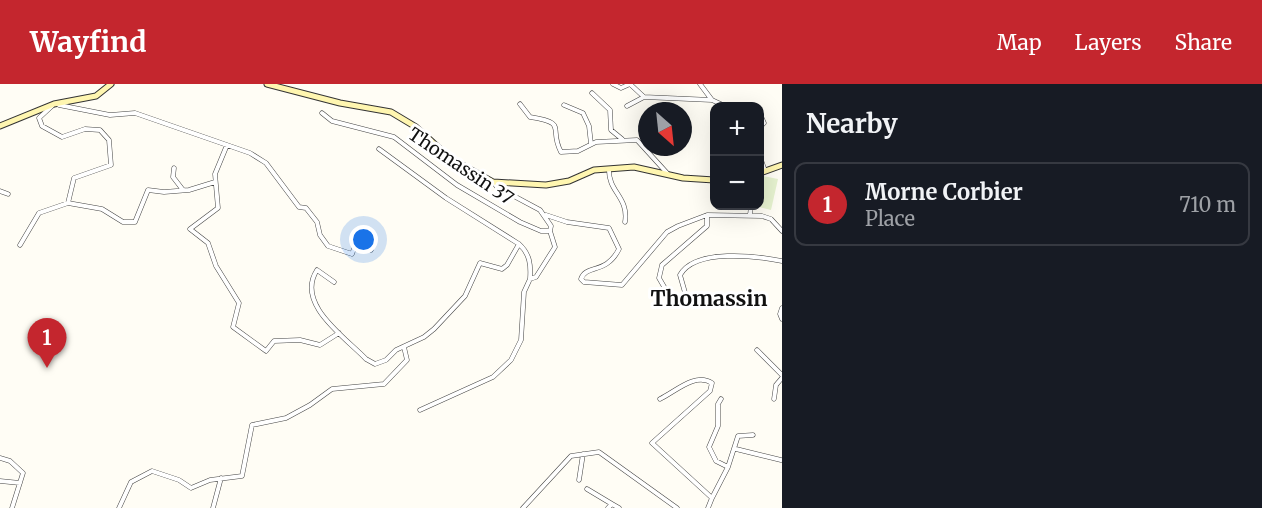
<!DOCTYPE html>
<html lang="en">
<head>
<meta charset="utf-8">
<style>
  :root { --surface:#171b24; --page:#242831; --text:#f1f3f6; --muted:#9ea1a6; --line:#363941; --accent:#c4262e }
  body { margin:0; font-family:Merriweather,serif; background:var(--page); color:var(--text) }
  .controls { position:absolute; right:18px; top:18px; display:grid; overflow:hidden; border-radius:12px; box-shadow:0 6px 24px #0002 }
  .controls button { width:54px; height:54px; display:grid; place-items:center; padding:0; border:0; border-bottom:2px solid var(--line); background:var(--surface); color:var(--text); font:30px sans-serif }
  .compass { position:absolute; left:638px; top:18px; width:54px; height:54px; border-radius:50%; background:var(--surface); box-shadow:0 6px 24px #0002; rotate:153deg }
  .you { position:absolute; left:364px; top:156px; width:21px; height:21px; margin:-15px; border:4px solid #fff; border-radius:50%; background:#1a73e8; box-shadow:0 0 0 9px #1a73e833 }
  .badge { display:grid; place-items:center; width:39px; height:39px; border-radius:50%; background:var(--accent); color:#fff; font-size:20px; font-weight:700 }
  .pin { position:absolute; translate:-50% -50px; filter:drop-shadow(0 2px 3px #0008) }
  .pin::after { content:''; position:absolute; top:32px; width:21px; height:18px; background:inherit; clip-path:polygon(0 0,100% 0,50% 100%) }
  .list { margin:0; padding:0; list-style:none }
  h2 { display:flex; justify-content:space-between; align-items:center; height:78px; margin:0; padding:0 24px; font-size:26px }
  h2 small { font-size:20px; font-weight:400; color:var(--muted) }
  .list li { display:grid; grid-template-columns:39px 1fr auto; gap:18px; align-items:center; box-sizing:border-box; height:84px; margin:0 12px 12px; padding:0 12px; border:2px solid var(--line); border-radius:12px }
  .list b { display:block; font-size:22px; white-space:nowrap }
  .list p { margin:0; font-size:20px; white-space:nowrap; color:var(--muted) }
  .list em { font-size:20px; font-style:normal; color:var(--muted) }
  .map { position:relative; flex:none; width:782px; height:424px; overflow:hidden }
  header { display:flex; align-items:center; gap:36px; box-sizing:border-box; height:84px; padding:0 30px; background:var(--accent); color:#fff }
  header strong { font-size:28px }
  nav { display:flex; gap:33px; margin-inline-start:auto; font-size:21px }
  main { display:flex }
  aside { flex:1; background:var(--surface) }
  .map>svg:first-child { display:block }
</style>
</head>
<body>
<header>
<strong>Wayfind</strong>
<nav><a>Map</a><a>Layers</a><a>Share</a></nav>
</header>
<main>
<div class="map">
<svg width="782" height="424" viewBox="0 0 782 424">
  <rect width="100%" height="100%" fill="#fffdf5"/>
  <path fill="#e6f2cf" d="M763 92 778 95 771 126 755 122H760Z"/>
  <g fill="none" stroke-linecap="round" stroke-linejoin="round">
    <g stroke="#444" stroke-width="5">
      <path id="minor" d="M613 0 621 4 630 0
        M630 0 644 13 712 16
        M700 0 712 16 725 22
        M592 9 610 26 611 46 622 55
        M520 20 530 33C569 39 548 44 561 68L578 67 596 58 637 56 667 89
        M59 21 110 31 135 29 250 69 266 79 299 123 306 124 317 138 320 151 328 162 352 170 356 159 371 166
        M564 21 583 29 589 42 591 60
        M627 22 644 13
        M322 29 332 37 394 53 457 101 520 138 541 147H549
        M760 30 764 39 760 43
        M227 61 215 90 218 124 190 145 208 159 216 182 239 219 233 243 266 267 274 257 300 256 320 261 339 249
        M379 65 446 114 519 160
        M760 73 765 87
        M174 84 173 93 183 106
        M609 85C608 108 629 113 625 138
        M0 107 8 110
        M68 119 102 125 123 138H135L148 106 164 108 189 106 215 98
        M546 131 567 138 609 144 619 165C606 191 586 180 581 195L584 198 622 201 667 148 678 142 707 131 762 132 771 135 782 147
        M707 131V142L662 181 659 194 670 213 683 216 686 212 680 191C695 164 757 172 782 177
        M750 131 751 122
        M20 161 39 129 68 119 74 94 111 81 109 56 100 46 85 45 62 53 42 42 39 34 52 22
        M334 198 317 186C295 220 345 253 366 275L375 280 386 276 396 266 424 253 434 245 465 212 480 179 502 185 507 181 519 160C530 170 531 181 530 195
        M782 224 780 230 782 235
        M757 266 782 291
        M660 315C675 308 695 288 712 299L710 307 652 359 712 414 708 424
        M774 315 776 301 782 294
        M420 326 493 293 511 276 521 256 524 208 530 195 536 193 555 163 550 147 551 142 540 126 497 103 493 98
        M736 365 781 376
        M0 374 10 377 23 389 12 424
        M728 383 738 352 753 351
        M579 396 583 370
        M0 397 20 399
        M587 405 612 420
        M712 414 728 383 716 377 709 363 718 342V320L721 315
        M119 424 131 398 152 387 179 396 191 404 210 396 242 392 252 341 286 334 310 321 332 305 384 300 407 276 404 263
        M213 424 221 394
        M523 424 571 372 599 368 677 424
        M608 424 612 420 619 424"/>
    </g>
    <g stroke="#333" stroke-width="7">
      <path id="secondary" d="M267 0 340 19 391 28 416 43 450 74 493 98 546 101 569 97 594 86 634 83 683 94 714 96
        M0 42 54 20 96 12 111 0
        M760 89 782 81"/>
    </g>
    <use href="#minor" stroke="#fff" stroke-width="4"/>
    <use href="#secondary" stroke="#fff6b0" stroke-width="5"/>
  </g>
  <g text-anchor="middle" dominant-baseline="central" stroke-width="6" stroke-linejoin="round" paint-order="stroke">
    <g font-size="18" fill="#111" stroke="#fff">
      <text transform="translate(461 82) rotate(34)">Thomassin 37</text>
    </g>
    <g font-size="21" font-weight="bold" fill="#111" stroke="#fff">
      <text x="709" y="214">Thomassin</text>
    </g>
  </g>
</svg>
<div class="controls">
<button>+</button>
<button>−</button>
</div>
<svg class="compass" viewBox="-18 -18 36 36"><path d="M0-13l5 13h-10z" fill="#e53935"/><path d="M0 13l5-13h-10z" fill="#9ea1a6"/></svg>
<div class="you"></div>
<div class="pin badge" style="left:47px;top:284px">1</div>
</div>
<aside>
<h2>Nearby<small></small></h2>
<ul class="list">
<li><span class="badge">1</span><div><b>Morne Corbier</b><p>Place</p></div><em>710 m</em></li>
</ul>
</aside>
</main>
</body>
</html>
